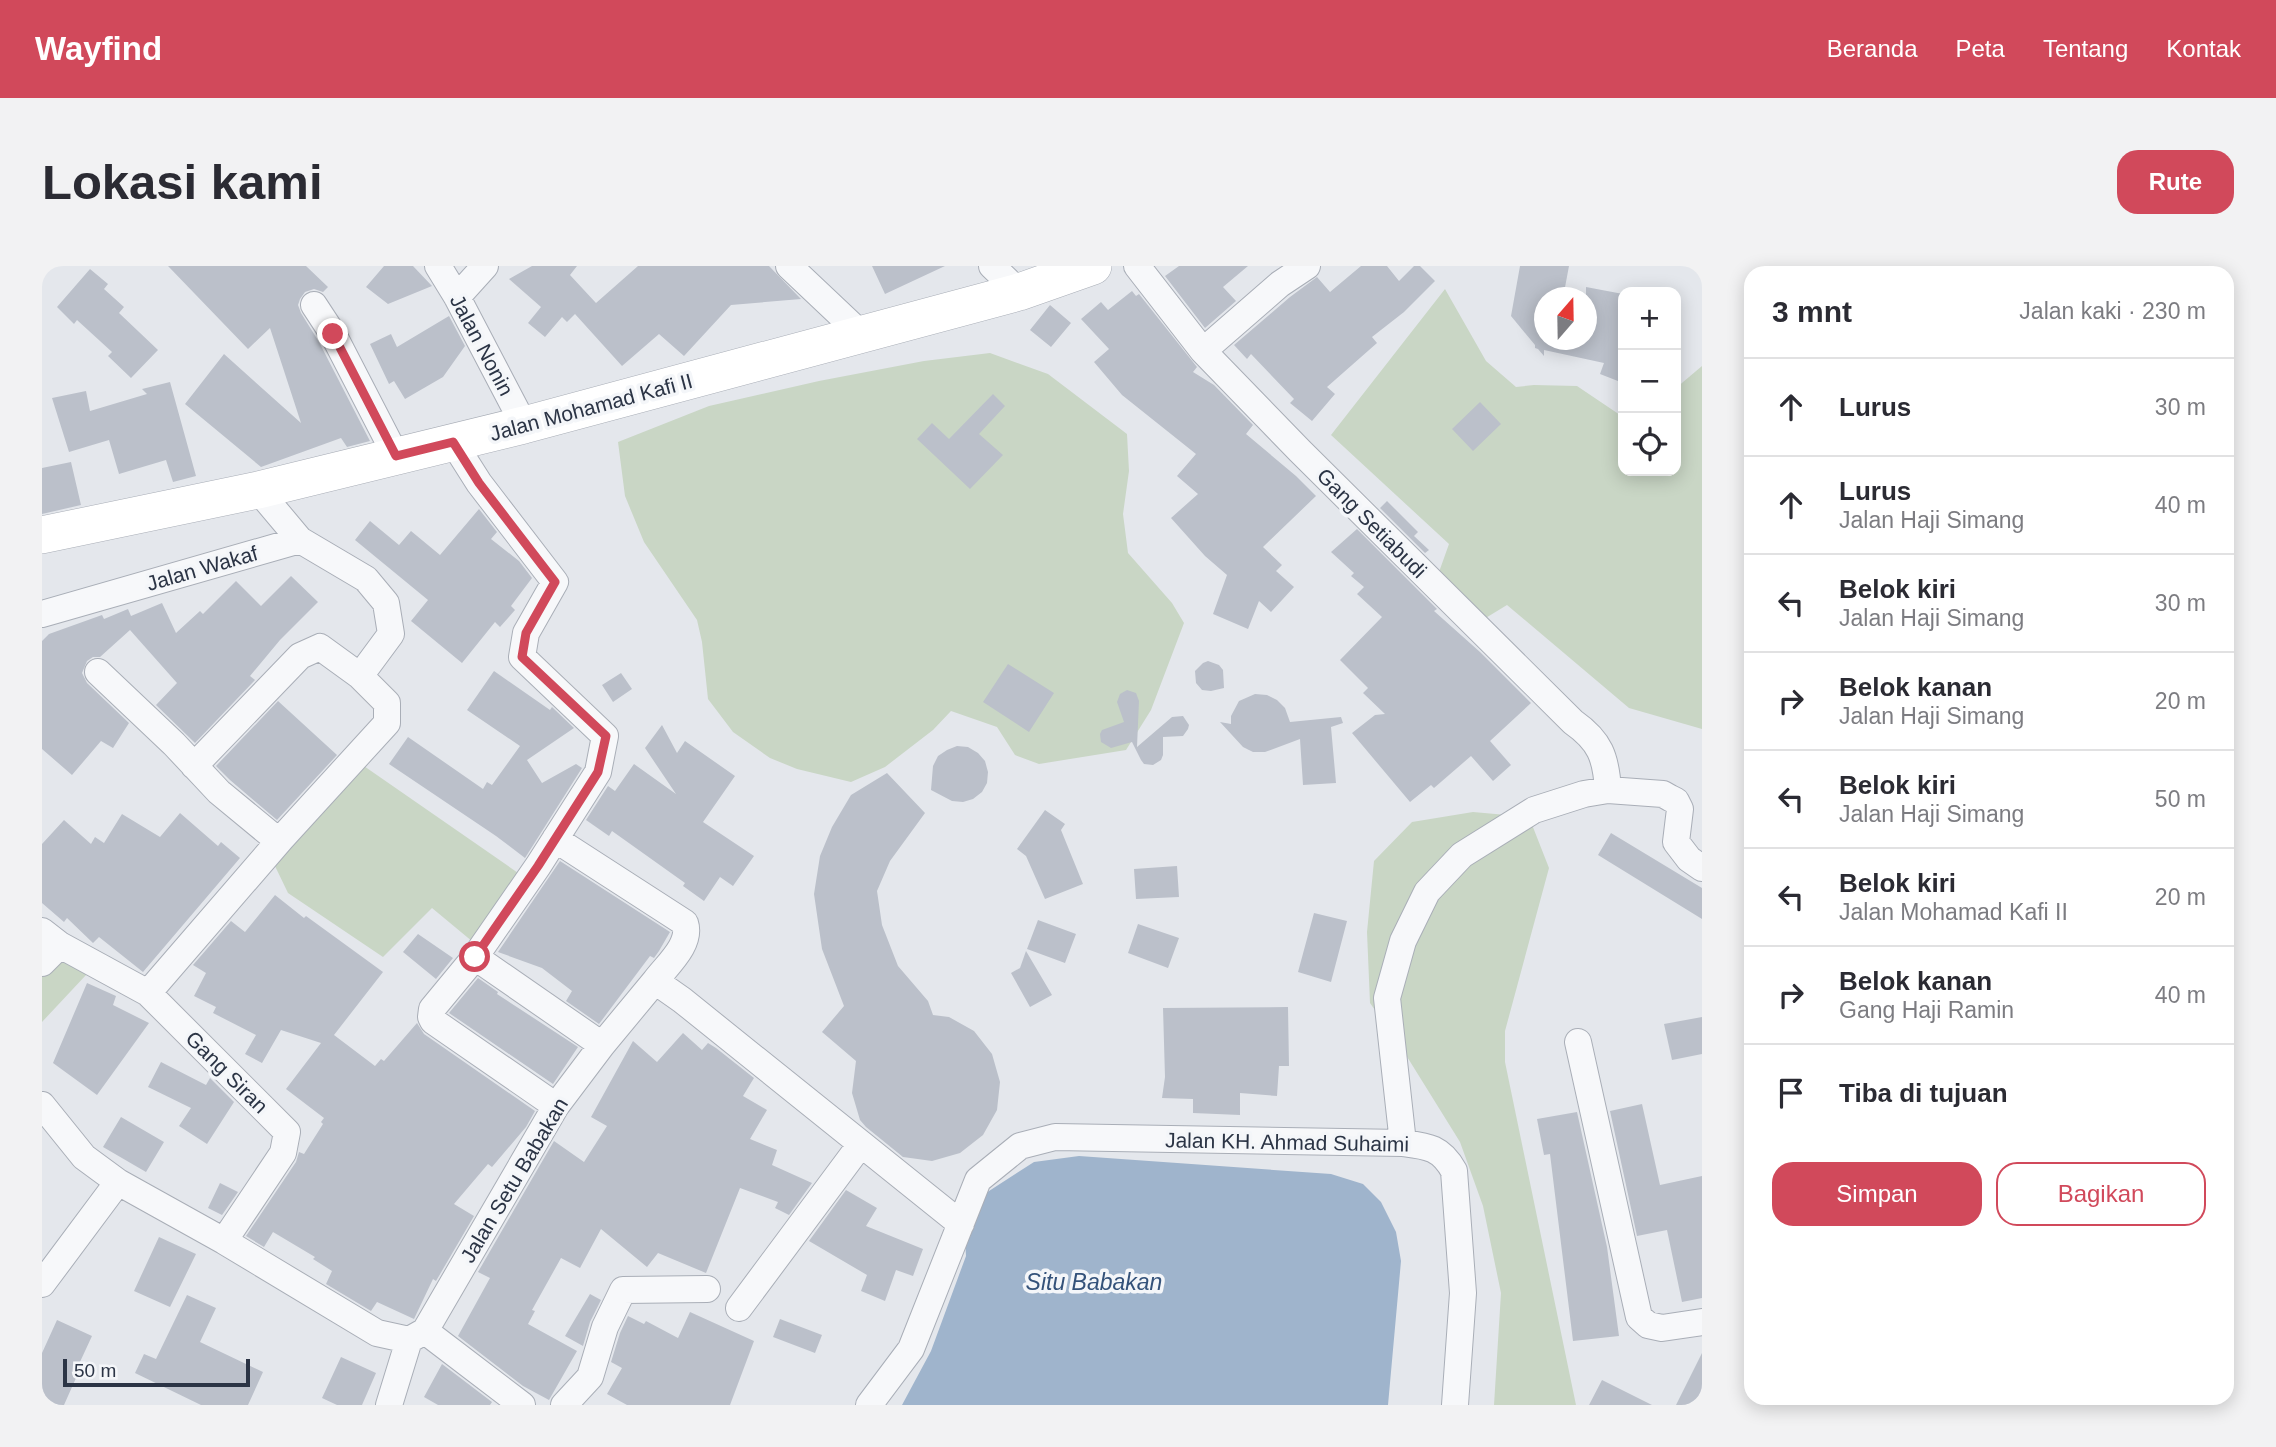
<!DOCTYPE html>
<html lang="id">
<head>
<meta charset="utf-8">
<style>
  :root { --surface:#fff; --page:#f2f2f3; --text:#2b2b33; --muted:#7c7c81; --line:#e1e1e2; --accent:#d1495b }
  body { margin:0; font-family:Helvetica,sans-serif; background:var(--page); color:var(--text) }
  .controls { position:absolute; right:21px; top:21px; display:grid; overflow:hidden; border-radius:14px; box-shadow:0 4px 18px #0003 }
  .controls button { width:63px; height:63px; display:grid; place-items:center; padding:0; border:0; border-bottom:2px solid var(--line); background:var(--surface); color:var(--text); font:35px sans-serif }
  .compass { position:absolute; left:1492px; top:21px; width:63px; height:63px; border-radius:50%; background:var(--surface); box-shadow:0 4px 18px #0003; rotate:20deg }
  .scale { position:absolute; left:21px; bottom:18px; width:187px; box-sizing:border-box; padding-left:7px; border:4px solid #2b3445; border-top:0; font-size:19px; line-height:24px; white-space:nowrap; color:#2b3445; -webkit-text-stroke:5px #f4f6f9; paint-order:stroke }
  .stop { position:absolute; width:21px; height:21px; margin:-16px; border:5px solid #d1495b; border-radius:50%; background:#fff }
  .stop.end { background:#d1495b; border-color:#fff; box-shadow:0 2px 7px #0008 }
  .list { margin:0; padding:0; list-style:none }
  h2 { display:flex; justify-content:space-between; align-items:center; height:91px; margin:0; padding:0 28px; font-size:30px }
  h2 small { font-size:23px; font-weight:400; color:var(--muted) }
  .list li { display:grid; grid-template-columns:46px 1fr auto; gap:21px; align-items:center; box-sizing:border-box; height:98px; padding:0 28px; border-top:2px solid var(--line) }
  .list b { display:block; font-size:26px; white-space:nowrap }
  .list p { margin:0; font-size:23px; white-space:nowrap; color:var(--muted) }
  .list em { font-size:23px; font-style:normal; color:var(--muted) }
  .actions { display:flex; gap:14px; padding:21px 28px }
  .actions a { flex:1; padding:16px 0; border:2px solid var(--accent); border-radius:21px; text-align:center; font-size:24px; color:var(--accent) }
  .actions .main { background:var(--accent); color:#fff }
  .icon { flex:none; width:38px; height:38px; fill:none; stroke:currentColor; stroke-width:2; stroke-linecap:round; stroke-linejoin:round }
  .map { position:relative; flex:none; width:1660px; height:1139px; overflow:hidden; border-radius:21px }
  header { display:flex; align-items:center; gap:42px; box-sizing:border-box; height:98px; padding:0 35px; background:var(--accent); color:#fff }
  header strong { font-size:33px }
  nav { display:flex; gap:38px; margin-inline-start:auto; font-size:24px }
  .intro { display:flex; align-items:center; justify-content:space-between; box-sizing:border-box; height:168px; padding:0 42px }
  h1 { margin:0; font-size:49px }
  .button { padding:18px 32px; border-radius:21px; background:var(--accent); color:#fff; font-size:24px; font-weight:700 }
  main { display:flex; gap:42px; padding:0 42px }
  aside { flex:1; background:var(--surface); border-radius:21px; box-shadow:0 4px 18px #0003 }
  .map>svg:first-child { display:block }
</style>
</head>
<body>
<header>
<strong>Wayfind</strong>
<nav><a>Beranda</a><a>Peta</a><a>Tentang</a><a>Kontak</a></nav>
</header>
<div class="intro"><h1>Lokasi kami</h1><a class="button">Rute</a></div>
<main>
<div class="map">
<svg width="1660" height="1139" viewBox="0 0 1660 1139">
  <rect width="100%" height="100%" fill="#e4e7ec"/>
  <path fill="#c9d6c5" d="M1403 23 1444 95 1474 121 1492 119 1535 120 1581 151V205H1634V122L1660 100V463L1587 442 1465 339 1442 353 1397 306 1407 278 1289 169Z
    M948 87 1006 108 1085 168 1087 205 1081 248 1086 287 1130 337 1142 357 1109 444 1084 484 997 498 973 489 955 461 909 445 891 464 843 501 809 516 755 503 728 492 691 466 666 433 660 376 655 354 602 276 583 230 576 176 667 140 777 115 882 95Z
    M319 498 479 609 431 676 390 642 341 691 246 627 232 598Z
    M1431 546 1487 551 1507 602 1463 765V796L1534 1139H1452L1459 1027 1441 940 1418 876 1359 781 1328 737 1325 666 1332 595 1370 556Z
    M0 651 59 693 0 756Z"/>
  <path fill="#9fb4cc" d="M1037 890 1289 908 1321 918 1339 936 1354 966 1359 995 1346 1139H860L889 1085 924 990 922 955 930 936 992 896Z"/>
  <path fill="#bbc0ca" d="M126 0H264L286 21 281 26 272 23 263 26 258 33 256 39 259 47 277 76 328 175 305 181 299 172 219 201 143 138 182 88 259 157 228 62 206 83Z
    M342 0H371L390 20 346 38 324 21Z
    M490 0H535L528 9 554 37 596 0H727L759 33 689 39 642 90 617 68 580 100 533 48 525 56 520 51 503 71 486 57 499 41 467 13Z
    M830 0H903L843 28Z
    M1137 0H1206L1181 21 1194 35 1163 62 1123 10Z
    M1319 0H1345L1357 15 1372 0H1378L1393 15 1362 46 1330 71 1335 77 1285 121 1293 128 1270 155 1248 137 1252 133 1209 88 1205 93 1192 79 1248 31 1275 11 1288 26Z
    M1478 0H1527L1521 32H1502V74H1544V21L1581 28V117L1558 108 1562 97 1502 84V90L1496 83 1493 82V79L1469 50Z
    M48 3 66 18 62 23 82 41 77 47 116 84 89 112 66 90 70 86 35 54 32 58 15 41Z
    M1090 25 1094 30 1097 28 1155 101 1151 106 1172 119 1211 159 1204 168 1254 210 1274 230 1221 281 1240 299 1234 305 1252 321 1229 346 1217 335 1206 363 1171 348 1185 309 1163 290 1129 252 1156 228 1135 210 1154 188 1080 129 1052 96 1067 83 1039 53 1059 36 1066 44Z
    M1008 39 1029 57 1009 81 988 64Z
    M407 50 423 80 401 111 363 133 352 115 347 118 328 78 349 68 355 81Z
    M128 116 154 210 131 216 124 194 77 208 67 174 27 186 10 132 44 125 48 145 105 128 100 123Z
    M951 128 963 140 937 168 961 189 928 223 875 173 890 157 907 173Z
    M1438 136 1459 158 1431 185 1410 163Z
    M29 196 39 239 0 248V202Z
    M1345 235 1376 266 1372 270 1387 284 1383 287 1338 242Z
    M437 243 455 266 449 273 477 295 490 312 469 340 473 344 458 361 453 356 420 397 369 355 386 334 313 274 328 255 357 279 369 265 398 289Z
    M1315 263 1395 343 1392 345 1438 386 1489 437 1448 475 1469 499 1451 515 1429 490 1392 522 1389 519 1368 536 1310 467 1333 449 1343 448 1321 427 1326 422 1298 394 1340 351 1315 328 1322 321 1309 310 1312 307 1289 286Z
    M249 310 276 336 238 374 208 410 213 414 153 477 114 439 135 417 88 364 58 391H51L45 395 40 407 45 417 87 457 71 482 59 475 30 509 0 483V375L7 368 60 349 62 353 86 343 89 350 120 337 134 367 158 345 161 348 194 315 219 340Z
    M1166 395 1177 399 1181 404 1182 422 1169 425 1160 424 1154 417 1153 405 1161 397Z
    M966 398 1012 427 987 466 941 436Z
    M452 405 508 444 510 441 532 462 485 494 500 517 534 498 540 502 483 592 454 570 347 498 366 471 441 523 445 516 450 519 478 480 425 444Z
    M579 407 590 423 571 436 560 419Z
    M1085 424 1094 427 1097 435 1095 481 1130 451 1141 450 1147 459 1146 463 1141 470 1121 471V489L1119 494 1111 499 1102 498 1099 494 1090 476 1069 482 1059 476 1058 468 1060 464 1082 456 1075 436 1078 428Z
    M1213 428 1225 429 1235 434 1243 442 1248 456 1299 451 1301 457 1289 461 1294 517 1261 519 1258 473 1223 486H1211L1201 481 1178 456 1189 458V450L1197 435Z
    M236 435 295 489 235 554 188 514 174 500Z
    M620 459 635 487 643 475 693 510 661 556 712 590 691 620 678 611 662 635 641 620 643 617 570 565 567 570 544 554 566 520 573 525 592 498 634 528 603 482Z
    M915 480 926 481 936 487 943 495 946 506 945 517 940 526 931 533 921 536 910 535 889 524 891 500 896 490 905 484Z
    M845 507 883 547 848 595 835 625 840 659 856 700 886 735 891 749 907 751 932 765 950 788 958 816 955 844 941 869 918 887 890 895 861 891 824 861 818 854 810 827 814 795 780 766 802 740 780 683 772 628 778 590 790 561 809 529Z
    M1003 544 1023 558 1019 564 1041 618 1003 633 984 590 975 583Z
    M138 547 176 580 179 576 198 592 101 706 57 671 51 677 25 652 22 656 0 637V578L22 554 49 578 53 571 62 577 80 548 118 571Z
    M1569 567 1660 622V653L1556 589Z
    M518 595 628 666 617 685 612 692 608 690 557 758 524 735 530 725 500 702 456 686Z
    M1135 600 1137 631 1094 633 1092 603Z
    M233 629 262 652 264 650 341 706 292 769 333 800 339 793 342 795 375 757 382 768 493 845 484 861 450 901 446 898 412 938 432 950 394 1015 391 1013 372 1053 335 1036 329 1045 284 1018 290 1005 271 993 273 991 231 966 222 981 204 970 254 896 257 886 262 888 281 858 279 856 282 852 244 823 279 777 239 764 220 797 203 788 214 769 171 747 174 741 152 730 164 707 151 699 189 655 203 666Z
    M1272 647 1305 655 1289 716 1256 706Z
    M996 654 1034 668 1023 697 985 683Z
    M1096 658 1137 672 1126 702 1086 687Z
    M376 668 411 692 394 713 361 686Z
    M984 685 1010 729 988 741 969 707 978 702Z
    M436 712 456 726 455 728 536 781 511 818 407 747Z
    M45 717 74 730 71 739 107 757 55 829 11 797Z
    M1246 741 1247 800H1237L1235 830 1198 827V849L1151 847V833L1120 832 1123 811 1121 742Z
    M1660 751V788L1630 794 1622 758Z
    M641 767 660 784 666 777 674 782 712 812 701 830 725 844 708 873 735 884 730 899 770 917 747 949 733 942 736 936 698 922 664 1007 616 987 605 1001 559 963 538 1002 519 992 490 1044 493 1045 486 1058 535 1085 507 1134 481 1120 416 1070 448 1012 436 1006 512 875 542 896 565 860 549 851 591 775 615 796Z
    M119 796 164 819 168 812 192 836 165 878 137 860 149 842 106 821Z
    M1600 838 1618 919 1660 910V1032L1640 1036 1625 964 1595 970 1568 845Z
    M1535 846 1565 981 1577 1070 1531 1075 1508 888 1502 889 1495 853Z
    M79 851 122 876 104 906 61 881Z
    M178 917 196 926 180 949 166 942Z
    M804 924 835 942 824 960 881 983 871 1010 854 1004 843 1035 819 1025 825 1009 767 975Z
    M117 971 154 988 128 1041 92 1025Z
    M548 1028 559 1034 548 1056 541 1080 523 1070Z
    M145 1029 174 1042 158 1076 221 1106 206 1139H159L93 1107 102 1088 114 1093Z
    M648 1046 712 1075 688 1139H585L565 1128 580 1102 569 1096 578 1067 586 1050 602 1058 604 1055 636 1072Z
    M738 1053 780 1069 773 1087 731 1071Z
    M15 1054 50 1070 31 1111 34 1112 22 1139H0V1087Z
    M1660 1087V1139H1634Z
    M299 1091 334 1107 320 1139H295L280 1132Z
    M400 1098 450 1136 448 1139H396L382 1131Z
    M1560 1114 1610 1139H1547Z"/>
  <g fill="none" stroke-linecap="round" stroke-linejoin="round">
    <g stroke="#a9aeb7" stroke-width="28">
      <path id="minor" d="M396 0 415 31 482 159
        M747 0 820 69
        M950 0 977 26
        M1095 0 1161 85 1258 185 1531 456C1558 475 1564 491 1566 524
        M415 31 443 0
        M272 39 291 68 354 190
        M1161 85 1238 18 1265 0
        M411 176 437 217 513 316 484 367 480 391 563 470 556 506 496 600 433 691 390 743 389 751 391 755 514 840
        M216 224 258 274 324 313 344 337 349 368 318 410
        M0 348 258 274
        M56 406 132 478 177 526 234 573H239L345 457V437L318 410 278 381 258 390 152 500
        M513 573 643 657C650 678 625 699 613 715
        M0 665 18 679 106 727 245 866 241 887 182 975
        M433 691 560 779
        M0 697 18 679
        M106 727 239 573
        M1536 776 1597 1051 1606 1059 1620 1062 1660 1056
        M0 839 42 891 76 916 182 975 335 1067 367 1074 383 1065 514 840 560 779 613 715 640 734 919 958
        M1361 877 1345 732 1361 675 1385 626 1420 589 1492 544 1542 528 1566 524 1621 528 1628 532 1634 535 1638 543 1634 576 1647 593 1660 602
        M0 1018 76 916
        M697 1042 819 878
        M383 1065 480 1139
        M347 1139 367 1074
        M522 1139 548 1111 563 1061 581 1024 665 1023
        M827 1139 869 1083 936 914 978 880 1013 871 1361 877C1385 880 1399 881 1412 905L1421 1027 1413 1139"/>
    </g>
    <g stroke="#a9aeb7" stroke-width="38">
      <path id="secondary" d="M0 269 216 224 482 159 977 26 1051 0"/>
    </g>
    <use href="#minor" stroke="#f7f8fa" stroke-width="26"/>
    <use href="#secondary" stroke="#fff" stroke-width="37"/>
  </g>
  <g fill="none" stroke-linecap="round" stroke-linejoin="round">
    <path stroke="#d1495b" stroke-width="9" d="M291 68 354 190 411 176 437 217 513 316 484 367 480 391 564 470 556 506 496 600 433 691"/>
  </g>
  <g text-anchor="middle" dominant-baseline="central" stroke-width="7" stroke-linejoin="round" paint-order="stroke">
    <g font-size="21" fill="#2b3445" stroke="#f4f6f9">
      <text transform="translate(440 79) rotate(62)">Jalan Nonin</text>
      <text transform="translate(549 141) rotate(-15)">Jalan Mohamad Kafi II</text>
      <text transform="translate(1330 257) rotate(45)">Gang Setiabudi</text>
      <text transform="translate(160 302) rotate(-16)">Jalan Wakaf</text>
      <text transform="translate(185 806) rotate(45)">Gang Siran</text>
      <text transform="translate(1245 876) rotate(1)">Jalan KH. Ahmad Suhaimi</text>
      <text transform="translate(472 914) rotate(-59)">Jalan Setu Babakan</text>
    </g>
    <g font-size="23" font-style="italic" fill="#34527a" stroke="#f4f6f9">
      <text x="1052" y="1016">Situ Babakan</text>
    </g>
  </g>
</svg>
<div class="controls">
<button>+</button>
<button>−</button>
<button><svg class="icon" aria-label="locate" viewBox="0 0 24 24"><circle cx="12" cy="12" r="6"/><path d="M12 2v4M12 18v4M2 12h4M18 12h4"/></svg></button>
</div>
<svg class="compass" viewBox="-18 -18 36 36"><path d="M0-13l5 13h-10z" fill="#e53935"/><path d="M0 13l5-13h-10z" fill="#7c7c81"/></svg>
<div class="scale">50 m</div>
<div class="stop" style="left:433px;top:691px"></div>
<div class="stop end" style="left:291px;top:68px"></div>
</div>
<aside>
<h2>3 mnt<small>Jalan kaki · 230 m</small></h2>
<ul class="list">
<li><svg class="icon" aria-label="ahead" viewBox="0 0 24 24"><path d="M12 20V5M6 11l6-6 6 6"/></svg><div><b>Lurus</b></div><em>30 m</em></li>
<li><svg class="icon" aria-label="ahead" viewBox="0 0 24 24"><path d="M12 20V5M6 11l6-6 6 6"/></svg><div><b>Lurus</b><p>Jalan Haji Simang</p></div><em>40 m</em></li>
<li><svg class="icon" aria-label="left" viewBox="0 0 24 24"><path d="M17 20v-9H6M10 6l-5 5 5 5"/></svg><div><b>Belok kiri</b><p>Jalan Haji Simang</p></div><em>30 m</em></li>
<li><svg class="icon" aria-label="right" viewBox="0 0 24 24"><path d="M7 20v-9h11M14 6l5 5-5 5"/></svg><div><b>Belok kanan</b><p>Jalan Haji Simang</p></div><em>20 m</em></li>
<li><svg class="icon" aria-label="left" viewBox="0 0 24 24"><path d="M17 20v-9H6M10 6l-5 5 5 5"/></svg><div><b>Belok kiri</b><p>Jalan Haji Simang</p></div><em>50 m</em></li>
<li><svg class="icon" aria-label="left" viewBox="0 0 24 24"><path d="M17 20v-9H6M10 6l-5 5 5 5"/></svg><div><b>Belok kiri</b><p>Jalan Mohamad Kafi II</p></div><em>20 m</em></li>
<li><svg class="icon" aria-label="right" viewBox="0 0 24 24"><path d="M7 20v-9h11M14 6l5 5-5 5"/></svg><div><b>Belok kanan</b><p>Gang Haji Ramin</p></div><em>40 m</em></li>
<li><svg class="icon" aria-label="arrive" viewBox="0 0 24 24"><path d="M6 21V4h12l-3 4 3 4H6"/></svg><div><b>Tiba di tujuan</b></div></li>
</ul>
<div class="actions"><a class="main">Simpan</a><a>Bagikan</a></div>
</aside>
</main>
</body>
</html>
